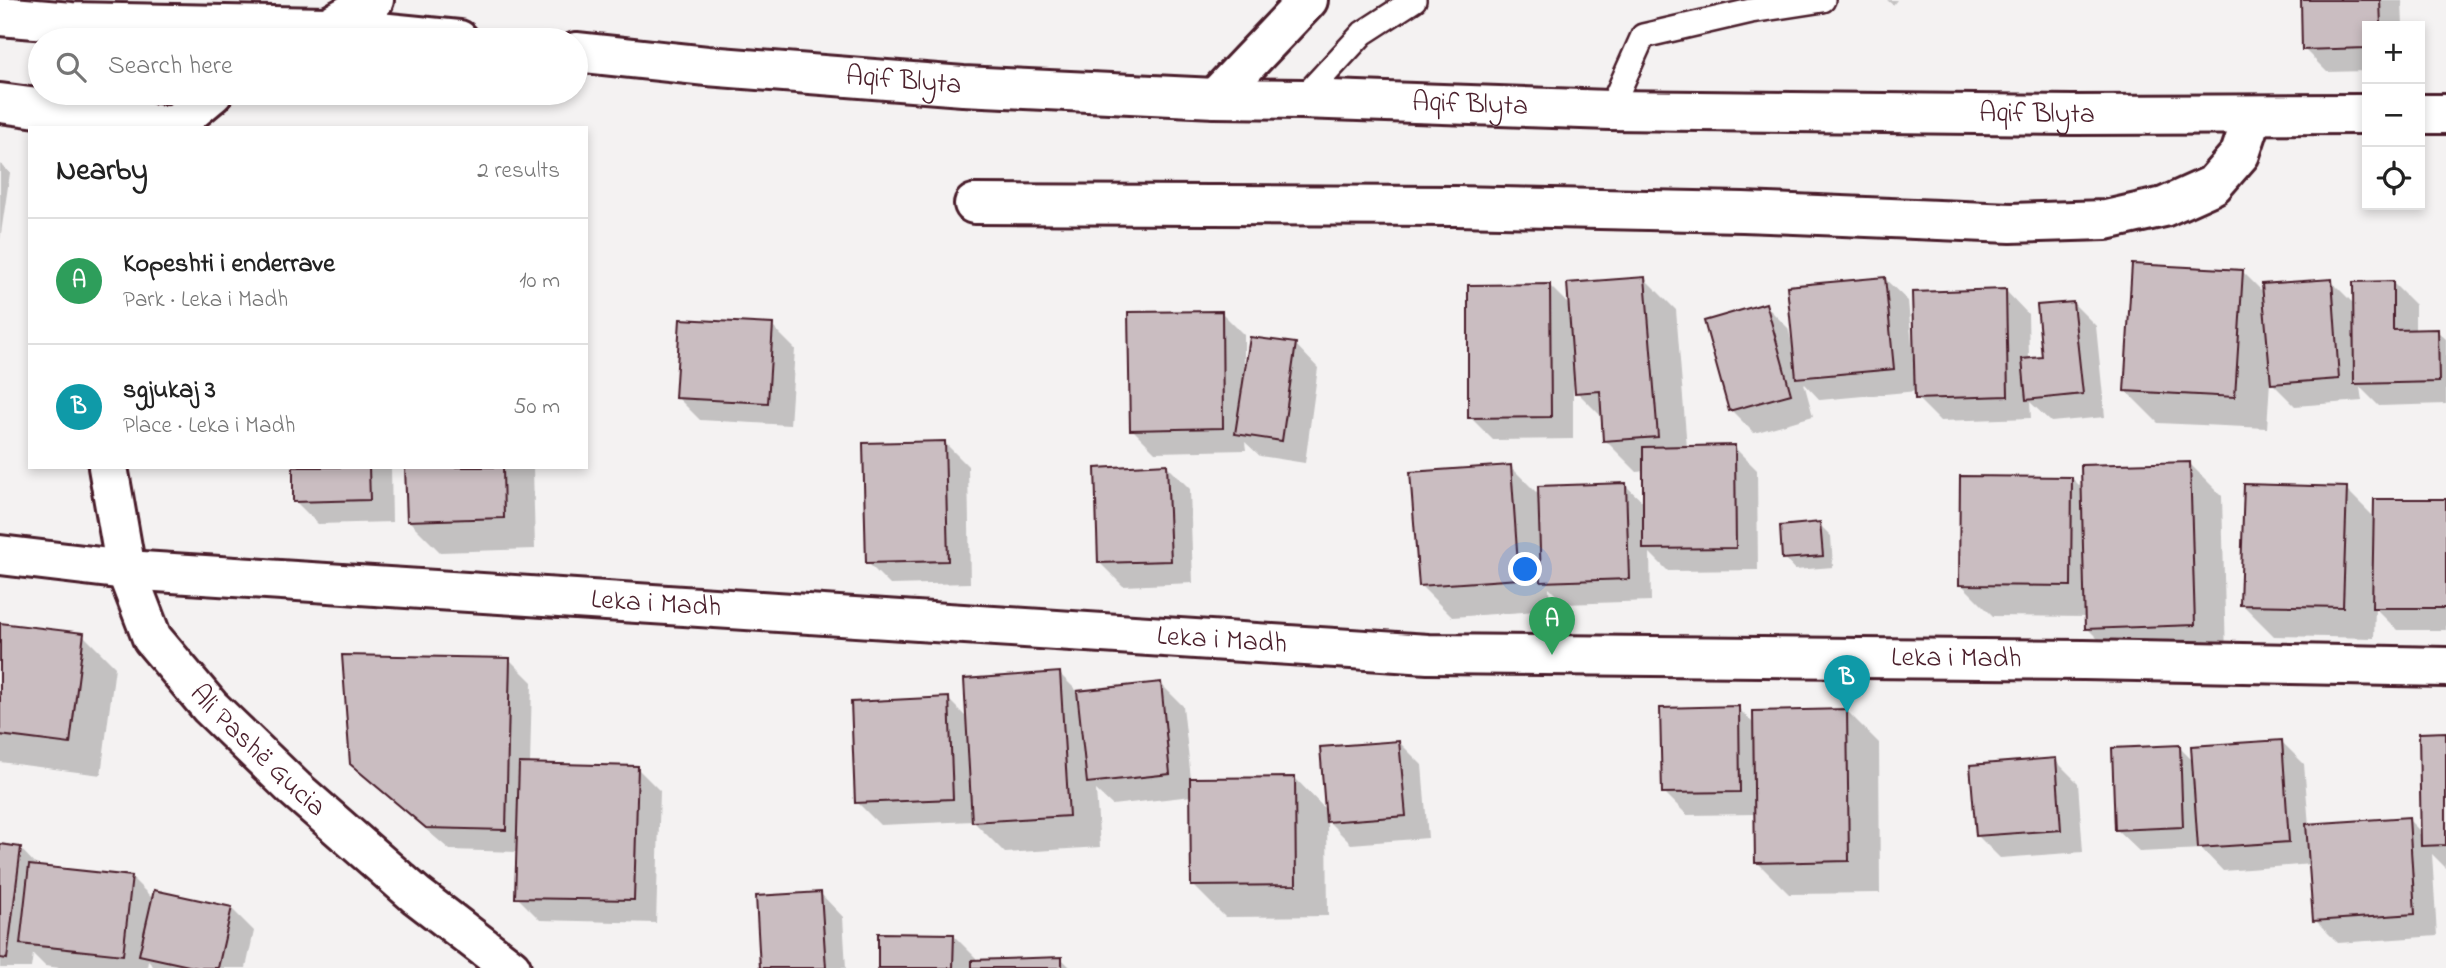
<!DOCTYPE html>
<html lang="en">
<head>
<meta charset="utf-8">
<style>
  :root { --surface:#fff; --page:#f2f2f2; --text:#222; --muted:#767676; --line:#e0e0e0; --accent:#4a1f2b }
  body { margin:0; font-family:"Indie Flower",sans-serif; background:var(--page); color:var(--text) }
  .controls { position:absolute; right:21px; top:21px; display:grid; overflow:hidden; border-radius:0px; box-shadow:0 4px 10px #0003 }
  .controls button { width:63px; height:63px; display:grid; place-items:center; padding:0; border:0; border-bottom:2px solid var(--line); background:var(--surface); color:var(--text); font:35px sans-serif }
  .you { position:absolute; left:1526px; top:570px; width:24px; height:24px; margin:-18px; border:5px solid #fff; border-radius:50%; background:#1a73e8; box-shadow:0 0 0 10px #1a73e833 }
  .badge { display:grid; place-items:center; width:46px; height:46px; border-radius:50%; background:var(--accent); color:#fff; font-size:23px; font-weight:700 }
  .pin { position:absolute; translate:-50% -58px; filter:drop-shadow(0 2px 4px #0008) }
  .pin::after { content:''; position:absolute; top:37px; width:24px; height:21px; background:inherit; clip-path:polygon(0 0,100% 0,50% 100%) }
  .list { margin:0; padding:0; list-style:none }
  h2 { display:flex; justify-content:space-between; align-items:center; height:91px; margin:0; padding:0 28px; font-size:30px }
  h2 small { font-size:23px; font-weight:400; color:var(--muted) }
  .list li { display:grid; grid-template-columns:46px 1fr auto; gap:21px; align-items:center; box-sizing:border-box; height:126px; padding:0 28px; border-top:2px solid var(--line) }
  .list b { display:block; font-size:26px; white-space:nowrap }
  .list p { margin:0; font-size:23px; white-space:nowrap; color:var(--muted) }
  .list em { font-size:23px; font-style:normal; color:var(--muted) }
  .icon { flex:none; width:38px; height:38px; fill:none; stroke:currentColor; stroke-width:2; stroke-linecap:round; stroke-linejoin:round }
  .map { position:relative; flex:none; width:2446px; height:968px; overflow:hidden }
  .search { position:absolute; background:var(--surface); box-shadow:0 4px 10px #0003; left:28px; top:28px; width:560px; height:77px; display:flex; align-items:center; gap:18px; box-sizing:border-box; padding:0 24px; border-radius:38px; color:var(--muted); font-size:26px }
  .panel { position:absolute; background:var(--surface); box-shadow:0 4px 10px #0003; left:28px; top:126px; width:560px; height:343px; border-radius:0px }
  .map>svg:first-child { display:block }
</style>
</head>
<body>
<div class="map">
<svg width="2446" height="968" viewBox="0 0 2446 968">
  <rect width="100%" height="100%" fill="#f4f2f2"/>
  <filter id="ink" filterUnits="userSpaceOnUse"><feTurbulence type="fractalNoise" baseFrequency=".0143" numOctaves="2"/><feDisplacementMap in="SourceGraphic" scale="14" xChannelSelector="R" yChannelSelector="G"/><feConvolveMatrix kernelMatrix="1 2 1 2 8 2 1 2 1" color-interpolation-filters="sRGB"/></filter>
  <g filter="url(#ink)">
    <path fill="#0003" d="M1887 0H1897L1893 5Z
      M2303 0H2402L2403 26H2367V71L2327 72 2304 49Z
      M0 163 10 173 0 240Z
      M2242 271 2265 294 2331 281 2355 305 2392 282 2415 305V331H2437L2446 339V404L2379 406 2360 387 2362 401 2295 406 2270 381 2267 428 2158 423 2126 391Z
      M1644 278 1676 310 1687 448 1734 447 1757 470 1758 570 1668 571 1650 553 1651 601 1565 604 1549 588 1550 610 1452 617 1420 585 1511 467 1540 496 1625 485 1645 504 1644 471 1637 472 1605 440 1604 419 1577 392 1576 377H1573V439L1493 440 1470 417 1549 285 1570 306Z
      M1885 279 1908 301 1913 357 2006 291 2028 314 2029 360 2044 359 2073 303 2096 326 2105 417 2051 422 2030 402 2031 418 1940 421 1917 398V391L1820 400 1804 383 1813 416 1754 433 1731 410 1765 305 1788 328 1792 343H1794Z
      M1221 312 1244 335V369L1296 345 1318 368 1305 463 1260 456 1245 442 1246 450 1155 452 1132 429Z
      M772 326 795 349 790 425 700 420 677 397Z
      M945 443 968 466 970 583 890 585 867 562Z
      M2190 464 2222 496 2226 657 2119 660 2087 628V617L1993 616 1961 584 2072 478 2084 490Z
      M1167 466 1190 489 1193 583 1123 586 1100 563Z
      M295 467H391L392 522 318 524 295 501Z
      M407 467H533L535 549 440 552 408 520Z
      M2346 489 2375 518 2446 501V630H2397L2375 608 2374 638 2274 636 2242 604Z
      M1819 524 1831 536 1833 567 1795 570 1784 558Z
      M0 625 83 635 115 667 101 775 0 762Z
      M509 659 532 682 530 765 637 768 660 791 656 923 540 920 517 897 518 852 450 850 375 786 351 763Z
      M1060 674 1078 692 1160 683 1183 706 1191 779 1295 778 1327 811 1399 742 1422 765 1428 838 1351 844 1327 820 1328 916 1225 917 1193 885 1192 796 1112 805 1096 790 1100 847 1005 853 973 821 880 825 857 802 948 699 968 719Z
      M1738 708 1755 725 1847 711 1879 743 1880 893 1789 894 1757 862 1756 814 1687 815 1664 792Z
      M2446 734V868L2432 854 2437 936 2338 943 2315 920 2311 864 2223 871 2202 849 2140 852 2117 830 2179 747 2194 762 2281 741 2304 764 2309 826 2408 819 2423 834Z
      M2055 760 2078 783 2083 852 2000 858 1977 835Z
      M0 846 20 848 39 868 131 877 154 900 231 908 254 931 246 968H155L148 961 147 968H60L45 966 33 954 31 968H0Z
      M821 894 843 917 846 968H762Z
      M953 935 976 958V961L1061 958 1071 968H880Z"/>
    <path fill="#cabdc1" stroke="#4a1f2b" stroke-width="2" d="M2301 0H2380L2381 26H2367V48L2302 50Z
      M2132 264 2243 270 2235 397 2124 391Z
      M1645 277 1658 437 1603 441 1600 391 1575 393 1567 283Z
      M1885 277 1894 369 1796 378 1787 286Z
      M2332 279 2339 379 2271 384 2262 284Z
      M2393 281V330L2438 329 2439 382 2354 384 2353 282Z
      M1550 284 1551 417 1468 418V285Z
      M2006 289 2008 396 1915 399 1912 292Z
      M2073 302 2083 394 2026 400 2022 359 2042 357 2037 305Z
      M1766 303 1791 394 1729 411 1704 321Z
      M1222 311 1223 428 1130 430 1128 312Z
      M680 319 773 324 768 403 675 398Z
      M1250 337 1296 343 1282 441 1235 434Z
      M945 441 948 561 866 563 863 443Z
      M1735 445 1736 548 1643 549V447Z
      M2190 462 2195 625 2085 629 2081 465Z
      M1167 464 1171 561 1098 563 1095 468Z
      M1511 465 1519 579 1419 586 1410 472Z
      M293 467H369L370 500 293 502Z
      M405 467H503L504 518 407 521Z
      M1960 476 2072 477 2071 586 1959 585Z
      M1626 483 1629 579 1541 582 1538 486Z
      M2244 484 2347 487 2343 607 2240 605Z
      M2374 499H2446V608H2372Z
      M1820 522 1823 556 1782 559 1780 526Z
      M0 623 84 633 70 744 0 735Z
      M342 655 510 658 506 830 426 828 350 764Z
      M1060 672 1069 816 972 822 964 679Z
      M1161 682 1170 774 1087 783 1077 691Z
      M949 697 953 799 855 803 851 702Z
      M1739 706 1740 792 1662 793 1660 708Z
      M1847 709 1849 861 1755 863 1753 711Z
      M2446 732V845L2421 846 2419 733Z
      M2282 740 2289 842 2198 848 2191 746Z
      M1399 741 1406 816 1326 822 1320 747Z
      M2180 745 2183 827 2115 830 2112 748Z
      M2056 758 2061 830 1976 836 1970 765Z
      M519 763 638 766 634 900 515 898Z
      M1295 777 1296 885 1191 886 1190 778Z
      M2409 817 2415 914 2313 921 2306 824Z
      M0 844 21 847 7 959 0 958Z
      M29 865 132 876 123 955 20 944Z
      M154 890 232 907 218 968H198L139 955Z
      M821 892 826 968H760L756 896Z
      M878 933 954 934 953 968H878Z
      M1062 957V968H972V960Z"/>
    <g fill="none" stroke-linecap="round" stroke-linejoin="round">
      <g stroke="#4a1f2b" stroke-width="28">
        <path id="service" d="M1302 99 1363 33 1414 0
          M1610 110 1643 36 1751 11 1823 0"/>
      </g>
      <g stroke="#4a1f2b" stroke-width="44">
        <g id="minor">
          <path d="M0 16 71 22 328 27 374 0"/>
          <path d="M1215 98 1308 0"/>
          <path d="M0 103 172 126"/>
          <path d="M974 204 1456 206 1743 212 2011 223 2106 220 2164 207 2213 185 2240 154 2253 115"/>
          <path id="s1" d="M0 555 126 570 1428 654 2084 660 2446 667"/>
        </g>
      </g>
      <g stroke="#4a1f2b" stroke-width="44">
        <g id="tertiary">
          <path d="M302 40 328 27 459 40"/>
          <path id="s2" d="M576 52 707 66 963 86 1215 98 1302 99 1610 110 2072 115 2367 114"/>
          <path d="M2420 114H2446"/>
          <path d="M171 128 213 93"/>
          <path id="s3" d="M108 467 126 570 152 638 210 707 295 789 416 895 511 968"/>
        </g>
      </g>
      <use href="#service" stroke="#fff" stroke-width="23"/>
      <use href="#minor" stroke="#fff" stroke-width="38"/>
      <use href="#tertiary" stroke="#fff" stroke-width="38"/>
    </g>
  </g>
  <g text-anchor="middle" dominant-baseline="central" stroke-width="5" stroke-linejoin="round" paint-order="stroke">
    <g font-size="28" fill="#4a1f2b" stroke="#fff">
      <text stroke="none"><textPath href="#s2" startOffset="329">Aqif Blyta</textPath></text>
      <text stroke="none"><textPath href="#s2" startOffset="896">Aqif Blyta</textPath></text>
      <text stroke="none"><textPath href="#s2" startOffset="1463">Aqif Blyta</textPath></text>
      <text stroke="none"><textPath href="#s1" startOffset="658">Leka i Madh</textPath></text>
      <text stroke="none"><textPath href="#s1" startOffset="1225">Leka i Madh</textPath></text>
      <text stroke="none"><textPath href="#s1" startOffset="1960">Leka i Madh</textPath></text>
      <text stroke="none"><textPath href="#s3" startOffset="332">Ali Pashë Gucia</textPath></text>
    </g>
  </g>
</svg>
<div class="controls">
<button>+</button>
<button>−</button>
<button><svg class="icon" aria-label="locate" viewBox="0 0 24 24"><circle cx="12" cy="12" r="6"/><path d="M12 2v4M12 18v4M2 12h4M18 12h4"/></svg></button>
</div>
<div class="you"></div>
<div class="pin badge" style="left:1552px;top:655px;background:#2e9e5b">A</div>
<div class="pin badge" style="left:1847px;top:713px;background:#0f9aa8">B</div>
<div class="search"><svg class="icon" aria-label="search" viewBox="0 0 24 24"><circle cx="10" cy="10" r="6"/><path d="M15 15l6 6"/></svg>Search here</div>
<section class="panel">
<h2>Nearby<small>2 results</small></h2>
<ul class="list">
<li><span class="badge" style="background:#2e9e5b">A</span><div><b>Kopeshti i enderrave</b><p>Park · Leka i Madh</p></div><em>10 m</em></li>
<li><span class="badge" style="background:#0f9aa8">B</span><div><b>sgjukaj 3</b><p>Place · Leka i Madh</p></div><em>50 m</em></li>
</ul>
</section>
</div>
</body>
</html>
